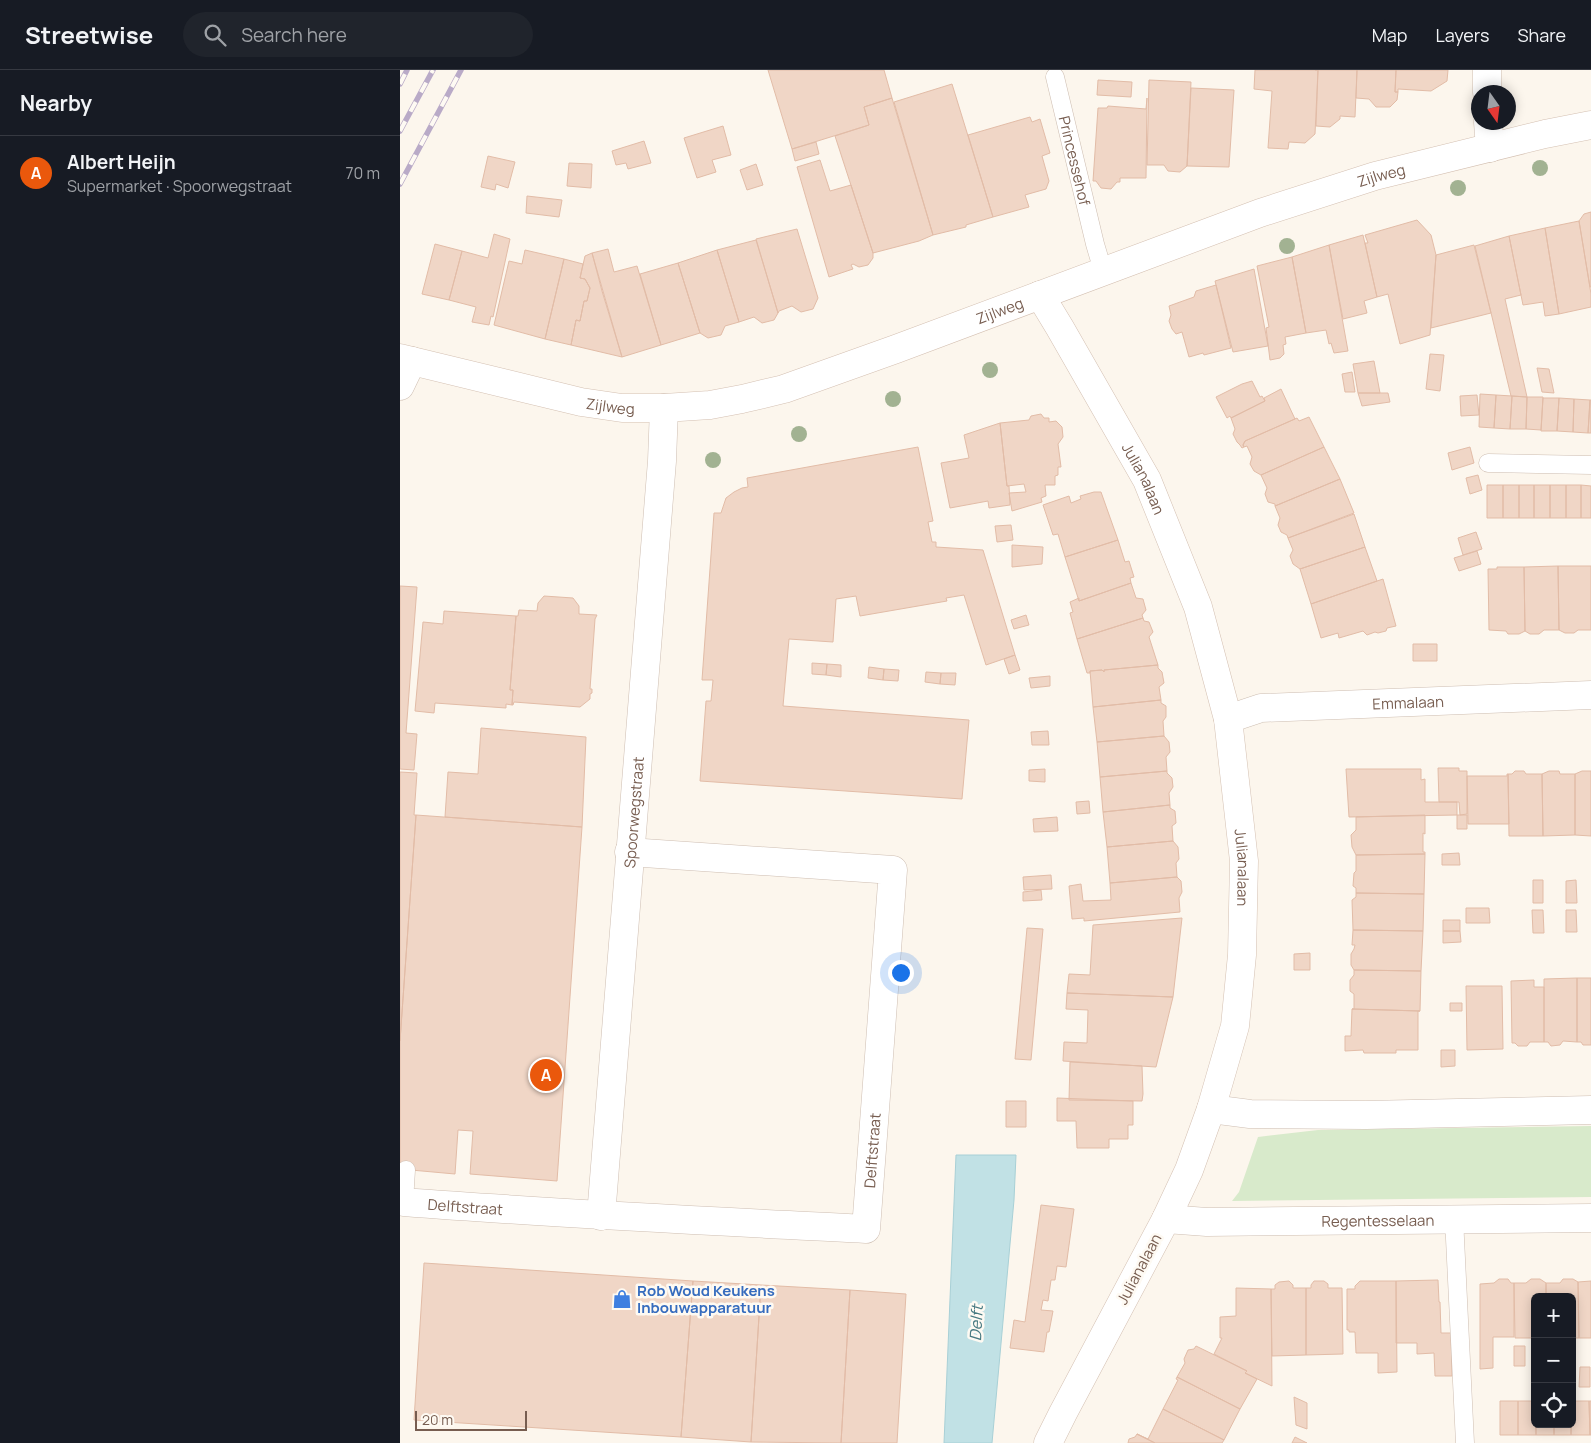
<!DOCTYPE html>
<html lang="en">
<head>
<meta charset="utf-8">
<style>
  :root { --surface:#171b24; --page:#20242c; --text:#f1f3f6; --muted:#9ea1a6; --line:#363941; --accent:#ea580c }
  body { margin:0; font-family:Manrope,sans-serif; background:var(--page); color:var(--text) }
  .controls { position:absolute; right:15px; bottom:15px; display:grid; overflow:hidden; border-radius:8px; box-shadow:0 2px 12px #0003 }
  .controls button { width:45px; height:45px; display:grid; place-items:center; padding:0; border:0; border-bottom:1px solid var(--line); background:var(--surface); color:var(--text); font:25px sans-serif }
  .compass { position:absolute; left:1071px; top:15px; width:45px; height:45px; border-radius:50%; background:var(--surface); box-shadow:0 2px 12px #0003; rotate:166deg }
  .scale { position:absolute; left:15px; bottom:12px; width:112px; box-sizing:border-box; padding-left:5px; border:2px solid #775d50; border-top:0; font-size:14px; line-height:18px; white-space:nowrap; color:#775d50; -webkit-text-stroke:4px #fefaf3; paint-order:stroke }
  .you { position:absolute; left:500px; top:902px; width:18px; height:18px; margin:-12px; border:4px solid #fff; border-radius:50%; background:#1a73e8; box-shadow:0 0 0 8px #1a73e833 }
  .badge { display:grid; place-items:center; width:32px; height:32px; border-radius:50%; background:var(--accent); color:#fff; font-size:16px; font-weight:700 }
  .pin { position:absolute; translate:-50% -50%; border:2px solid #fff; box-shadow:0 1px 5px #0006 }
  .list { margin:0; padding:0; list-style:none }
  h2 { display:flex; justify-content:space-between; align-items:center; height:65px; margin:0; padding:0 20px; font-size:21px }
  h2 small { font-size:16px; font-weight:400; color:var(--muted) }
  .list li { display:grid; grid-template-columns:32px 1fr auto; gap:15px; align-items:center; box-sizing:border-box; height:75px; padding:0 20px; border-top:1px solid var(--line) }
  .list b { display:block; font-size:19px; white-space:nowrap }
  .list p { margin:0; font-size:16px; white-space:nowrap; color:var(--muted) }
  .list em { font-size:16px; font-style:normal; color:var(--muted) }
  .icon { flex:none; width:28px; height:28px; fill:none; stroke:currentColor; stroke-width:2; stroke-linecap:round; stroke-linejoin:round }
  .map { position:relative; flex:none; width:1191px; height:1373px; overflow:hidden }
  header { display:flex; align-items:center; gap:30px; box-sizing:border-box; height:70px; padding:0 25px; background:var(--surface); border-bottom:1px solid var(--line) }
  header strong { font-size:24px }
  nav { display:flex; gap:28px; margin-inline-start:auto; font-size:18px }
  .search { width:350px; height:45px; background:var(--page); display:flex; align-items:center; gap:12px; box-sizing:border-box; padding:0 18px; border-radius:28px; color:var(--muted); font-size:19px }
  main { display:flex }
  aside { flex:1; background:var(--surface) }
  .map>svg:first-child { display:block }
</style>
</head>
<body>
<header>
<strong>Streetwise</strong>
<div class="search"><svg class="icon" aria-label="search" viewBox="0 0 24 24"><circle cx="10" cy="10" r="6"/><path d="M15 15l6 6"/></svg>Search here</div>
<nav><a>Map</a><a>Layers</a><a>Share</a></nav>
</header>
<main>
<aside>
<h2>Nearby<small></small></h2>
<ul class="list">
<li><span class="badge">A</span><div><b>Albert Heijn</b><p>Supermarket · Spoorwegstraat</p></div><em>70 m</em></li>
</ul>
</aside>
<div class="map">
<svg width="1191" height="1373" viewBox="0 0 1191 1373">
  <rect width="100%" height="100%" fill="#fcf6ed"/>
  <path fill="#d8eacb" d="M1191 1056V1127L832 1131 839 1122 858 1067 918 1060Z"/>
  <path fill="#c1e1e5" stroke="#a8d0d6" d="M556 1085H616L614 1130 592 1373H544Z"/>
  <path fill="#f0d6c6" stroke="#e2bca7" d="M368 0H484L492 28 464 37 469 55 392 79Z
    M855 0H918L915 64 905 73 889 72 888 79 868 78 872 21 854 19Z
    M915 0H957L955 47 940 46V49L930 57 916 56 918 0Z
    M957 0H996L995 22H998L997 30 990 37H976L969 29 956 28Z
    M996 0H1048L1047 11 1031 21 998 19V22H995Z
    M698 10 732 12 731 27 697 25Z
    M749 10 791 12 787 96 780 102 768 101 764 95H747Z
    M552 14 593 147 566 155V157L533 165 494 32Z
    M791 18 834 20 829 97 787 96Z
    M492 28 533 165 519 171 473 183 435 66 469 55 464 37Z
    M747 28 746 108H720V112H717L711 119 701 118 696 111H693L698 38H707L708 36 746 39Z
    M630 47 632 52 640 49 650 83 642 86 649 111 646 119 625 125 629 137 593 147 568 65Z
    M323 56 331 85 312 90 316 102 297 108 284 68Z
    M244 71 251 93 228 99 226 93 216 95 212 81Z
    M416 72 419 84 395 91 392 79Z
    M88 86 115 92 108 118 96 114 95 120 81 117Z
    M420 90 430 121 451 115 473 183V188L468 195 459 197 453 194 451 195 453 199 429 207 397 97Z
    M169 93 192 94 191 118 167 116Z
    M356 94 363 115 347 120 340 100Z
    M127 126 162 130 159 147 126 143Z
    M1191 142V217H1190L1179 151 1184 144Z
    M1017 150 1031 165 1036 185 1030 265 1000 274 988 224 977 227 965 173H968L965 165Z
    M1179 151 1191 224V237L1159 244 1145 158Z
    M1145 158 1159 244 1145 246 1143 232 1123 235 1109 166Z
    M397 159 418 228 413 239 401 242 392 236 379 241 378 243 356 169Z
    M94 164 110 169 93 247 91 246 89 255 72 252 76 237 49 230 62 181 88 188Z
    M963 165 977 227 964 231 967 243 943 249 929 175Z
    M1109 166 1121 225 1105 229 1127 327 1111 326 1075 176Z
    M356 170 378 243 374 250 362 253 354 247 339 252 317 180Z
    M35 174 62 181 49 230 22 224Z
    M929 175 948 281 934 283 931 273 929 274 926 260 906 263 892 187Z
    M1074 175 1091 243 1031 258 1036 185Z
    M208 179 214 202 237 196 261 275 222 287 192 183Z
    M125 180 164 189 145 269 94 255 109 191 122 194Z
    M317 180 339 252 325 256 321 265 308 268 300 263 278 193Z
    M192 183 202 221 222 287 171 275 176 250 180 251 184 231H187L190 218 185 209 180 208 185 186Z
    M892 187 906 263 885 267 886 274 883 275 884 284 880 288 870 290 866 258 869 257 857 196Z
    M164 189 183 194 180 208 185 209 190 218 187 231H184L180 251 176 250 171 275 145 269Z
    M278 193 300 263 261 275 240 204Z
    M854 199 868 276 833 282 815 211Z
    M816 215 831 278 804 285 803 283 789 287 782 262 776 264 772 259 769 251 771 245 769 236 794 227 796 221Z
    M1030 284 1044 285 1040 321 1026 319Z
    M974 291 980 323H958L953 294Z
    M1137 298 1149 299 1154 323 1142 322Z
    M952 302 955 322H945L942 304Z
    M852 311 860 327 862 326 865 331 831 348 830 346 827 348 816 327 842 314Z
    M881 319 895 349 845 371 843 375 844 377 842 378 840 375 837 372 833 364 835 359 831 348 865 331 864 328Z
    M958 323H988L990 332 962 336Z
    M1080 324 1096 325 1094 358 1079 357Z
    M1077 325 1079 345 1061 346 1060 326Z
    M1096 325 1112 326 1110 359 1094 358Z
    M1112 326 1127 327 1126 359H1110Z
    M1127 327H1143L1141 360 1126 359Z
    M1143 328H1159L1157 361H1141Z
    M1159 328 1174 329 1173 362 1157 361Z
    M1174 329 1190 330 1188 363 1173 362Z
    M1190 330H1191V363H1188Z
    M641 344 644 348H649V352L656 351 662 357 663 367 658 374 661 397H658V405L655 406V415H645L646 426 641 428 642 432 612 441 609 423 626 422 624 414 607 416 600 353 629 350 631 346Z
    M909 347 924 377 861 405 854 401 850 394 852 387 847 376 844 377 843 375 845 371 897 348 899 351Z
    M600 353 607 416H609L610 435 589 438 588 431 550 438 541 393 569 388 564 365Z
    M518 377 533 451 528 452 532 472H536V477L583 480 615 585 586 595 564 525 546 528 547 531 460 546 456 526 436 529 433 572 389 569 383 636 569 650 562 729 300 711 306 631H311L313 610H302L314 443H321L326 428 334 422 342 418 348 417 347 408Z
    M924 377 940 409 875 436V434L868 432 865 424 867 418 861 405Z
    M1070 377 1074 393 1052 400 1048 383Z
    M1078 405 1082 420 1070 424 1066 408Z
    M940 409 954 443 888 468 887 465 881 462 878 455 880 448 875 436Z
    M1087 415H1103V448H1087Z
    M1103 415H1119V448H1103Z
    M1119 415H1134V448H1119Z
    M1134 415H1150V448H1134Z
    M1150 415H1166V448H1150Z
    M1166 415H1181V448H1166Z
    M1181 415 1191 416V448H1181Z
    M694 422H701L718 470 665 487 658 464 653 465 643 435 669 426 671 433 681 429 680 426Z
    M954 444 965 477 900 499 893 494 890 486 893 480 888 468Z
    M611 455 613 470 597 472 595 456Z
    M1076 462 1082 479 1063 485 1058 468Z
    M718 470 725 492 729 491 734 507 730 508 731 513 679 531 665 487Z
    M612 475 643 477 642 494 612 497Z
    M965 477 977 511 911 534 900 499Z
    M1077 481 1081 494 1059 501 1054 488Z
    M1158 496 1159 560H1144L1139 564H1130L1125 561 1124 497Z
    M1158 496H1191V560H1178L1174 563H1165L1159 560Z
    M1097 497H1124L1125 561 1119 564H1108L1106 561 1089 560 1088 499H1097Z
    M983 509 996 556 987 558 986 561 978 563 975 562 967 565 963 561 939 568 938 563 921 568 911 534Z
    M731 513 736 528 743 529 746 540 742 545 743 548 677 569 670 543 673 542 670 532 679 528V531Z
    M0 516 17 517 6 663 17 664 14 700 0 699Z
    M144 526 173 528 179 536V544L197 545 195 549 190 619H192V623L190 624V629L180 637 114 632 113 635H112L113 620H110L116 546H118L119 540 137 541 138 533Z
    M44 541 116 546 110 620H113L112 635 106 634V638L35 633 34 643 15 641 23 552 43 554Z
    M626 545 629 555 614 559 611 550Z
    M743 548 744 551 749 552 753 562 749 567 758 595 704 600V602L702 600 690 601V603H687L677 569Z
    M1013 574H1037V591H1013Z
    M615 585 620 600 609 604 604 589Z
    M412 593 427 594 426 605 412 604Z
    M427 594 441 595V607L426 605Z
    M758 595V598L762 602 764 613 759 617 761 630 693 637 690 601 702 600 704 602V600Z
    M469 597 484 599 483 610 468 608Z
    M484 599 499 600 498 611 483 610Z
    M526 602 541 603 540 614 525 612Z
    M541 603H556L555 615 540 614Z
    M650 606V616L631 618 629 608Z
    M761 630V633L766 636V647L763 651 764 666 697 672 693 637Z
    M81 658 186 667 182 757 45 747 48 702 78 704Z
    M648 661 649 675H632L631 662Z
    M764 666 769 672 770 682 766 687 767 701 700 707 697 672Z
    M1038 698H1059V701H1067V744L1060 745 1059 732H1039Z
    M645 699V712L629 711V700Z
    M946 699H1021V710L1025 709V732H1057V745L949 747Z
    M767 701V703L772 708 773 717 769 723 770 735 703 742 700 707Z
    M1115 701H1124L1126 704H1142L1143 766H1109L1108 704H1112Z
    M1149 701H1159L1160 704H1175V765L1143 766 1142 704Z
    M1182 701H1191V766L1175 765V704Z
    M0 702 17 703 14 745H16L0 971Z
    M1107 704H1108L1109 754H1068L1067 706H1107Z
    M689 731 690 743 677 744 676 732Z
    M770 735V738L775 741 776 753 772 756 773 771 707 777 703 742Z
    M16 745 182 757 157 1111 70 1104 73 1061 58 1060 55 1104 0 1099V971Z
    M1025 745V764L1023 763V782H1025V784L956 785 952 777 951 765 956 760V747Z
    M1057 745H1067V759H1057Z
    M657 747 658 761 634 762 633 749Z
    M773 771 778 777 779 789 776 793 777 807 710 813 707 777Z
    M1059 783 1060 795H1042V784Z
    M1025 784 1024 824 956 823V818L953 816 954 803 956 801V785Z
    M651 805 652 819 624 820 623 807Z
    M777 807 781 811 782 822 779 828 780 842 684 851V848L672 849 669 816 681 814 683 831 711 830 710 813Z
    M1133 810H1143V833H1133Z
    M1176 810 1177 833H1166V811Z
    M641 820 642 830 623 831V822Z
    M956 823 1024 824 1023 861 953 860 952 830 956 827Z
    M1066 838H1089L1090 853H1066Z
    M1132 840H1143L1144 863H1133Z
    M1166 840H1176L1177 862H1166Z
    M782 848 773 927 667 923 669 904 690 905 693 855Z
    M1043 850H1060V861H1043Z
    M627 858 643 859 631 990 615 989Z
    M953 860 1023 861 1021 901 954 900 951 895V884L954 879 955 875H952Z
    M1043 861H1060L1061 872 1043 873Z
    M910 883V900H894V884Z
    M954 900 1021 901 1020 941 952 939H954V924L950 921V910L954 905Z
    M1177 908V972L1163 971 1160 975 1151 976 1148 972H1144V909Z
    M1177 908H1191V975H1183L1181 972H1177Z
    M1134 910V917H1144V972H1130L1127 976H1118L1115 973H1112L1111 911Z
    M1066 916H1102L1103 979 1067 980Z
    M667 923 773 927 756 997 663 991 664 972 687 973 688 940 666 939Z
    M1050 933H1062V941H1050Z
    M952 939 1020 941H1018V980H996V983H964L963 980 945 981V966H951Z
    M1041 980H1055V996L1041 997Z
    M670 992 742 996 743 1024 742 1031 669 1030Z
    M657 1028 733 1031V1055H728V1069H709V1078H677L676 1051H657Z
    M606 1031H626V1057H606Z
    M641 1135 674 1139 666 1197 657 1196 655 1210H651L648 1231 643 1230 641 1240 653 1241 649 1262H647L644 1282 610 1278 614 1250 625 1252Z
    M24 1193 293 1211 281 1367 14 1350Z
    M1099 1209H1108L1111 1213H1114V1267H1093V1298L1080 1299V1214L1094 1213Z
    M1131 1209H1140L1146 1213V1227H1135V1268H1115L1114 1213H1126Z
    M1163 1209H1173L1178 1212 1179 1268H1172V1227H1146V1213H1160Z
    M1038 1210 1039 1232H1040L1041 1263H1051L1052 1306H1035L1034 1283 1017 1284V1273H996V1211Z
    M293 1211 361 1215 351 1372 281 1367Z
    M889 1211 893 1215V1218H906V1285L872 1286 871 1219H875V1215L879 1212Z
    M914 1211H924L928 1214V1218H942L943 1284 906 1285V1218H911V1215Z
    M960 1211H996L997 1302 978 1303V1283H956L955 1262H949V1260H947V1219H955V1216Z
    M1191 1211V1268H1179L1178 1212Z
    M361 1215 450 1220 441 1373 351 1372Z
    M836 1218 871 1219 872 1316 845 1303 847 1301 814 1284 822 1268H820V1247L836 1246Z
    M450 1220 506 1224 497 1373H441Z
    M796 1276 847 1301 845 1303 857 1309 840 1339 777 1307 785 1293 784 1289 788 1280 794 1279Z
    M1114 1276H1125V1296H1114Z
    M1180 1297H1190V1317H1179Z
    M777 1307 840 1339 824 1370 763 1339 778 1310 776 1309Z
    M894 1327 907 1333V1359L896 1355Z
    M1100 1331H1118V1365H1100Z
    M1118 1331H1135L1136 1365H1118Z
    M1172 1331H1189L1190 1365H1171Z
    M1189 1331H1191V1365H1190Z
    M763 1339 824 1370 822 1373H755L737 1364 748 1369Z
    M1136 1354H1154V1365H1136Z
    M1154 1354H1171V1365H1154Z
    M737 1364 755 1373H728L729 1369 735 1367Z
    M895 1367 907 1373H892Z"/>
  <g fill="none" stroke-linecap="round" stroke-linejoin="round">
    <g stroke="#cebeb2" stroke-width="19">
      <g id="lane">
        <path id="s1" d="M655 7 695 174 703 201"/>
        <path d="M1088 393 1191 395"/>
        <path d="M4 1132 6 1100"/>
        <path d="M1054 1148 1065 1373"/>
      </g>
    </g>
    <g stroke="#cebeb2" stroke-width="29">
      <g id="street">
        <path d="M1087 22V0"/>
        <path d="M1088 52 1090 78"/>
        <path d="M0 316 12 291"/>
        <path id="s2" d="M828 649 861 638 1191 625"/>
        <path d="M811 1039 850 1044 966 1045 1191 1040"/>
        <path id="s3" d="M0 1130 4 1132C158 1144 312 1151 466 1159L493 800 229 782"/>
        <path id="s4" d="M201 1146 262 391 264 338"/>
        <path id="s5" d="M766 1149 807 1152 1191 1148"/>
      </g>
    </g>
    <g stroke="#d4c0b2" stroke-width="29">
      <g id="secondary">
        <path id="s6" d="M640 225 660 258 747 410 798 537 828 649 844 791 842 885 835 956 811 1039 789 1100 766 1149 663 1343 648 1373"/>
        <path id="s7" d="M0 288 181 332 222 338H264L310 335 342 329 384 319 496 279 860 143 975 106 1145 64 1191 55"/>
      </g>
    </g>
    <use href="#lane" stroke="#fff" stroke-width="18"/>
    <use href="#street" stroke="#fff" stroke-width="28"/>
    <use href="#secondary" stroke="#fff" stroke-width="28"/>
    <g stroke="#b9aac7" stroke-width="5.5">
      <path id="rail" d="M0 14 7 0
        M0 61 33 0
        M0 114 61 0"/>
    </g>
    <use href="#rail" stroke="#fefaf3" stroke-width="4" stroke-dasharray="11" stroke-linecap="butt"/>
  </g>
  <g fill="#a2b292">
    <circle cx="1140" cy="98" r="8"/>
    <circle cx="1058" cy="118" r="8"/>
    <circle cx="887" cy="176" r="8"/>
    <circle cx="590" cy="300" r="8"/>
    <circle cx="493" cy="329" r="8"/>
    <circle cx="399" cy="364" r="8"/>
    <circle cx="313" cy="390" r="8"/>
  </g>
  <defs>
    <g id="shop-bare" transform="scale(1.5)"><path d="M-5-2.5h2.3a2.7 3.5 0 0 1 5.4 0H5L5.5 6h-11ZM-1.5-2.5h3a1.5 2.3 0 0 0-3 0Z" fill="#3f7fe0" stroke="#fefaf3" stroke-width="2.5" paint-order="stroke"/></g>
  </defs>
  <g fill-rule="evenodd">
    <use href="#shop-bare" x="222" y="1229"/>
  </g>
  <g text-anchor="middle" dominant-baseline="central" stroke-width="5" stroke-linejoin="round" paint-order="stroke">
    <g font-size="15" fill="#775d50" stroke="#fefaf3">
      <text stroke="none"><textPath href="#s1" startOffset="86">Princessehof</textPath></text>
      <text stroke="none"><textPath href="#s7" startOffset="1026">Zijlweg</textPath></text>
      <text stroke="none"><textPath href="#s7" startOffset="621">Zijlweg</textPath></text>
      <text stroke="none"><textPath href="#s7" startOffset="216">Zijlweg</textPath></text>
      <text stroke="none"><textPath href="#s6" startOffset="211">Julianalaan</textPath></text>
      <text stroke="none"><textPath href="#s2" startOffset="182">Emmalaan</textPath></text>
      <text stroke="none"><textPath href="#s4" startOffset="405">Spoorwegstraat</textPath></text>
      <text stroke="none"><textPath href="#s6" startOffset="616">Julianalaan</textPath></text>
      <text stroke="none"><textPath href="#s3" startOffset="546">Delftstraat</textPath></text>
      <text stroke="none"><textPath href="#s3" startOffset="66">Delftstraat</textPath></text>
      <text stroke="none"><textPath href="#s5" startOffset="212">Regentesselaan</textPath></text>
      <text transform="translate(739 1199) rotate(-62)">Julianalaan</text>
    </g>
    <g font-size="15" font-weight="bold" fill="#366cbe" stroke="#fefaf3" text-anchor="start">
      <text x="237" y="1220">Rob Woud Keukens<tspan x="237" dy="17">Inbouwapparatuur</tspan></text>
    </g>
    <g font-size="16" font-style="italic" fill="#477981" stroke="#fefaf3">
      <text transform="translate(576 1253) rotate(-87)">Delft</text>
    </g>
  </g>
</svg>
<div class="controls">
<button>+</button>
<button>−</button>
<button><svg class="icon" aria-label="locate" viewBox="0 0 24 24"><circle cx="12" cy="12" r="6"/><path d="M12 2v4M12 18v4M2 12h4M18 12h4"/></svg></button>
</div>
<svg class="compass" viewBox="-18 -18 36 36"><path d="M0-13l5 13h-10z" fill="#e53935"/><path d="M0 13l5-13h-10z" fill="#9ea1a6"/></svg>
<div class="scale">20 m</div>
<div class="you"></div>
<div class="pin badge" style="left:146px;top:1005px">A</div>
</div>
</main>
</body>
</html>
